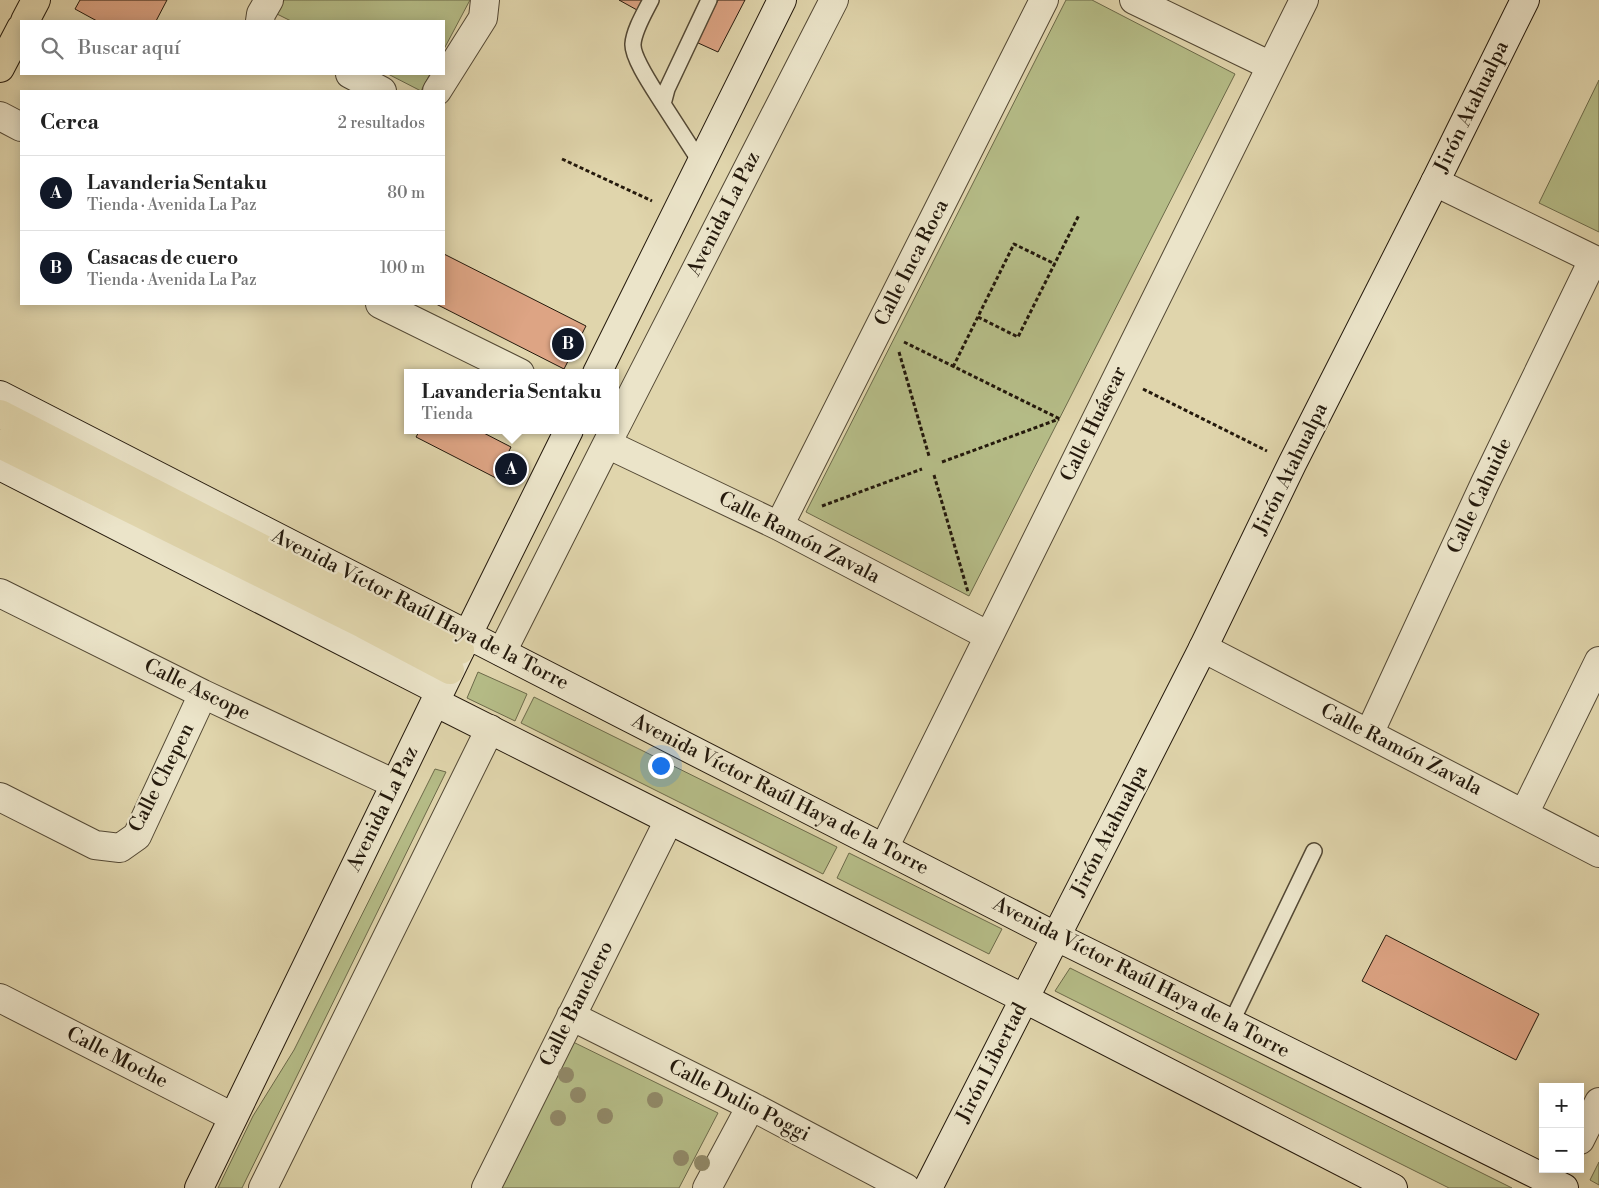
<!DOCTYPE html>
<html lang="es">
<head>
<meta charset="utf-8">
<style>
  :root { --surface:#fff; --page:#f2f2f2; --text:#222; --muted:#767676; --line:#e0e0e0; --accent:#111827 }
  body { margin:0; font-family:"Libre Bodoni",serif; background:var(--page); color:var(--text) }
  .controls { position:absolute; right:15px; bottom:15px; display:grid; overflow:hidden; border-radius:0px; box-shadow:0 2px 12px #0003 }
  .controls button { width:45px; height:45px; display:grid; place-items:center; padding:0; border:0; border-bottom:1px solid var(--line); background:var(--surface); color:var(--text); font:25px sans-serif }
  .you { position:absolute; left:660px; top:765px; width:18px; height:18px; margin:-12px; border:4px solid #fff; border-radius:50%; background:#1a73e8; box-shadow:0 0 0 8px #1a73e833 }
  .badge { display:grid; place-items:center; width:32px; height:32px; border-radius:50%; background:var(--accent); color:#fff; font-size:16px; font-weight:700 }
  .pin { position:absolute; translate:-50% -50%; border:2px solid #fff; box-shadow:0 1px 5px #0006 }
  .popup { position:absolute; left:404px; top:369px; width:215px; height:65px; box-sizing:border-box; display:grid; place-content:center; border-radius:0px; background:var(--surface); filter:drop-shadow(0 1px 4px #0005); font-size:16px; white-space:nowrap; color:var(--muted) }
  .popup b { font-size:19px; color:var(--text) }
  .popup::after { content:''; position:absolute; left:50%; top:100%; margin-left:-10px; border:10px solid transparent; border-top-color:var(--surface) }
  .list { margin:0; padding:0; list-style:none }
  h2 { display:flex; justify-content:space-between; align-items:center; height:65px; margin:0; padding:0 20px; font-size:21px }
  h2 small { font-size:16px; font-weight:400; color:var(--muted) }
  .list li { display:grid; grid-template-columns:32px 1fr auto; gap:15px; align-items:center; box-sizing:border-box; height:75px; padding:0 20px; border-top:1px solid var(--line) }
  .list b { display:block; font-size:19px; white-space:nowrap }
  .list p { margin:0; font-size:16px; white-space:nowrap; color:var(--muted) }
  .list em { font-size:16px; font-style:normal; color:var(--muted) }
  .icon { flex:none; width:28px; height:28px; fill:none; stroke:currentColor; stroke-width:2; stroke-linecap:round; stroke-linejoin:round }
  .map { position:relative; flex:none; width:1599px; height:1188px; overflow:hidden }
  .search { position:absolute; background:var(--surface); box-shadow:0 2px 12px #0003; left:20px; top:20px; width:425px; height:55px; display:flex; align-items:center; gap:12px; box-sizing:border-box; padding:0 18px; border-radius:0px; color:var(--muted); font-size:19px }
  .panel { position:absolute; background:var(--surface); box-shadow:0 2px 12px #0003; left:20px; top:90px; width:425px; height:215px; border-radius:0px }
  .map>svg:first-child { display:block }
</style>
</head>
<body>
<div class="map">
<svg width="1599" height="1188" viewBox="0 0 1599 1188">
  <rect width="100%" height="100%" fill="#e0d5ac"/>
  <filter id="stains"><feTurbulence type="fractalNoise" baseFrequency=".004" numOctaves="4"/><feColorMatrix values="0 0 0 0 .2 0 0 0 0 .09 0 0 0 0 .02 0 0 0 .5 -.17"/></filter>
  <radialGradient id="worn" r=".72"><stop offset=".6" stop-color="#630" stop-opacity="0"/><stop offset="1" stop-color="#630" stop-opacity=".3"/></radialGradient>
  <path fill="#b5bc87" stroke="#6c6a4a" d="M284 0H470L444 49V21H291L277 14Z
    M1066 0H1092L1235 74 969 596 806 512Z
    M388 74H430L421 91Z
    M1599 80V232L1539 203Z
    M478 672 527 694 515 721 467 698Z
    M534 697 837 847 823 874 521 723Z
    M435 769 446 772 242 1188H218L253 1116 294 1050Z
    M849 853 1002 929 989 954 837 878Z
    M1070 968 1512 1188H1449L1055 991Z
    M569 1040 718 1113 679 1188H496Z
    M1599 1162V1185L1590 1180Z"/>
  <path fill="#dda484" stroke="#24190c" d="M80 0H167L156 21H97L75 9Z
    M619 0H643L637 10Z
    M718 0H745L718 52 696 42Z
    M444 254 586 326 564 369 436 304H444Z
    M420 430H478L511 447 496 478 416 437Z
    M1386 935 1539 1014 1516 1060 1362 981Z"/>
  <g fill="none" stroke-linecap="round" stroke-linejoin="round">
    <g stroke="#534834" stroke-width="18">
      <path id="lane" d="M651 0C645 12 634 30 633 44 632 58 655 91 663 104
        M701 163 663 104 667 89 709 0
        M1231 1023 1314 851"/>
    </g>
    <g stroke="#534834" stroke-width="30">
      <path id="street" d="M1134 0 1271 66
        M260 21 261 14 269 0
        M350 74 382 91
        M437 91 483 18 485 0
        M0 116 21 127
        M1435 182 1599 262
        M380 304 520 373
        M615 428 834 0
        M607 444 779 526 989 636
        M779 526 1044 0
        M0 593 203 694 395 784
        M1203 648 1599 853
        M502 652 614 430
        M1369 734 1485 483 1593 260
        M0 797 95 845 120 848 137 836 203 694
        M1524 814 1599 661
        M884 848 1304 0
        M0 998 233 1117
        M571 1016 751 1106 906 1188
        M1580 1140 1599 1102
        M263 1188 490 729
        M486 1188 669 820
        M707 1188 751 1106"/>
    </g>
    <g stroke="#24190c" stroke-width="30">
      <path id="secondary" d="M597 373 782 0
        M0 395 1057 937 1564 1188
        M0 466 440 691
        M435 702 1025 999 1393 1188
        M199 1188 468 634 569 430
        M928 1188 1203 648 1292 464 1435 182 1525 0"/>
    </g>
    <g stroke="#24190c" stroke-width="30">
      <path id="primary" d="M25 21 36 0
        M0 68 21 28"/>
    </g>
    <g stroke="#24190c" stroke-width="30">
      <path id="highway" d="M0 414 460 650
        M0 444 363 624 450 670"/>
    </g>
    <path stroke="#24190c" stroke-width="3" stroke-dasharray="4 2.5" stroke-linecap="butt" d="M562 159 652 201
      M978 317 1018 337 1079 215
      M904 342 1060 419
      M899 352 929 456
      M953 367 1014 244 1055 264
      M1143 389 1267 451
      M942 462 1059 419
      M934 475 968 592
      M822 506 922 469"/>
    <use href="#lane" stroke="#ebe4c9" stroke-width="15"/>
    <use href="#street" stroke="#ebe4c9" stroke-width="28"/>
    <use href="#secondary" stroke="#ebe4c9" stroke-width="28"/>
    <use href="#primary" stroke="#e0d5ac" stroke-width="28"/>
    <use href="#highway" stroke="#e0d5ac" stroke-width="28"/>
  </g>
  <g fill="#918968">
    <circle cx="566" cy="1075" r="8"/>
    <circle cx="578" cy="1095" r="8"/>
    <circle cx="655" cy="1100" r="8"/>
    <circle cx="605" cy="1116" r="8"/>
    <circle cx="558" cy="1118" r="8"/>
    <circle cx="681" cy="1158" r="8"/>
    <circle cx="702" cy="1163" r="8"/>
  </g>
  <g text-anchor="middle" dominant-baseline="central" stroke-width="4.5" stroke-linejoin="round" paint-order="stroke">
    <g font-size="20" fill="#24190c" stroke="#ebe4c9">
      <text transform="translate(1472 107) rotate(-64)">Jirón Atahualpa</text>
      <text transform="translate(724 214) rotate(-63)">Avenida La Paz</text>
      <text transform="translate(912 263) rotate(-63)">Calle Inca Roca</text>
      <text transform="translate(1094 424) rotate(-64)">Calle Huáscar</text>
      <text transform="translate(1291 469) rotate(-64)">Jirón Atahualpa</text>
      <text transform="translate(1480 496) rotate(-65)">Calle Cahuide</text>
      <text transform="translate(799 538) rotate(27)">Calle Ramón Zavala</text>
      <text transform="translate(420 610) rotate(27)">Avenida Víctor Raúl Haya de la Torre</text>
      <text transform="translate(197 690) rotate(26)">Calle Ascope</text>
      <text transform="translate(1401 750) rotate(27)">Calle Ramón Zavala</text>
      <text transform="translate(162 778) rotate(-63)">Calle Chepen</text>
      <text transform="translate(780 795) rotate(27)">Avenida Víctor Raúl Haya de la Torre</text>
      <text transform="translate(383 809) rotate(-64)">Avenida La Paz</text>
      <text transform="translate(1110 831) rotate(-63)">Jirón Atahualpa</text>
      <text transform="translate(1141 978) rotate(27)">Avenida Víctor Raúl Haya de la Torre</text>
      <text transform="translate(577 1004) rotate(-63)">Calle Banchero</text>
      <text transform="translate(117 1058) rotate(27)">Calle Moche</text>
      <text transform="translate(992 1063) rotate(-63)">Jirón Libertad</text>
      <text transform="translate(739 1101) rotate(27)">Calle Dulio Poggi</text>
    </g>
  </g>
  <rect width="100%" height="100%" filter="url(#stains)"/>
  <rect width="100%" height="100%" fill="url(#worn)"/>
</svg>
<div class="controls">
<button>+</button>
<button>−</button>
</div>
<div class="you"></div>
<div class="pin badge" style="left:511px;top:469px">A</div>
<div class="popup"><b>Lavanderia Sentaku</b>Tienda</div>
<div class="pin badge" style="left:568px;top:344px">B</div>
<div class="search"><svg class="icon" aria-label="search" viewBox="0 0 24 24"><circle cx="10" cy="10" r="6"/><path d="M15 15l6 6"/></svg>Buscar aquí</div>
<section class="panel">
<h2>Cerca<small>2 resultados</small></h2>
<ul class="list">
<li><span class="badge">A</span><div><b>Lavanderia Sentaku</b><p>Tienda · Avenida La Paz</p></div><em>80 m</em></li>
<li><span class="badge">B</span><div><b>Casacas de cuero</b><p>Tienda · Avenida La Paz</p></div><em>100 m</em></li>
</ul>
</section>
</div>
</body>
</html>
